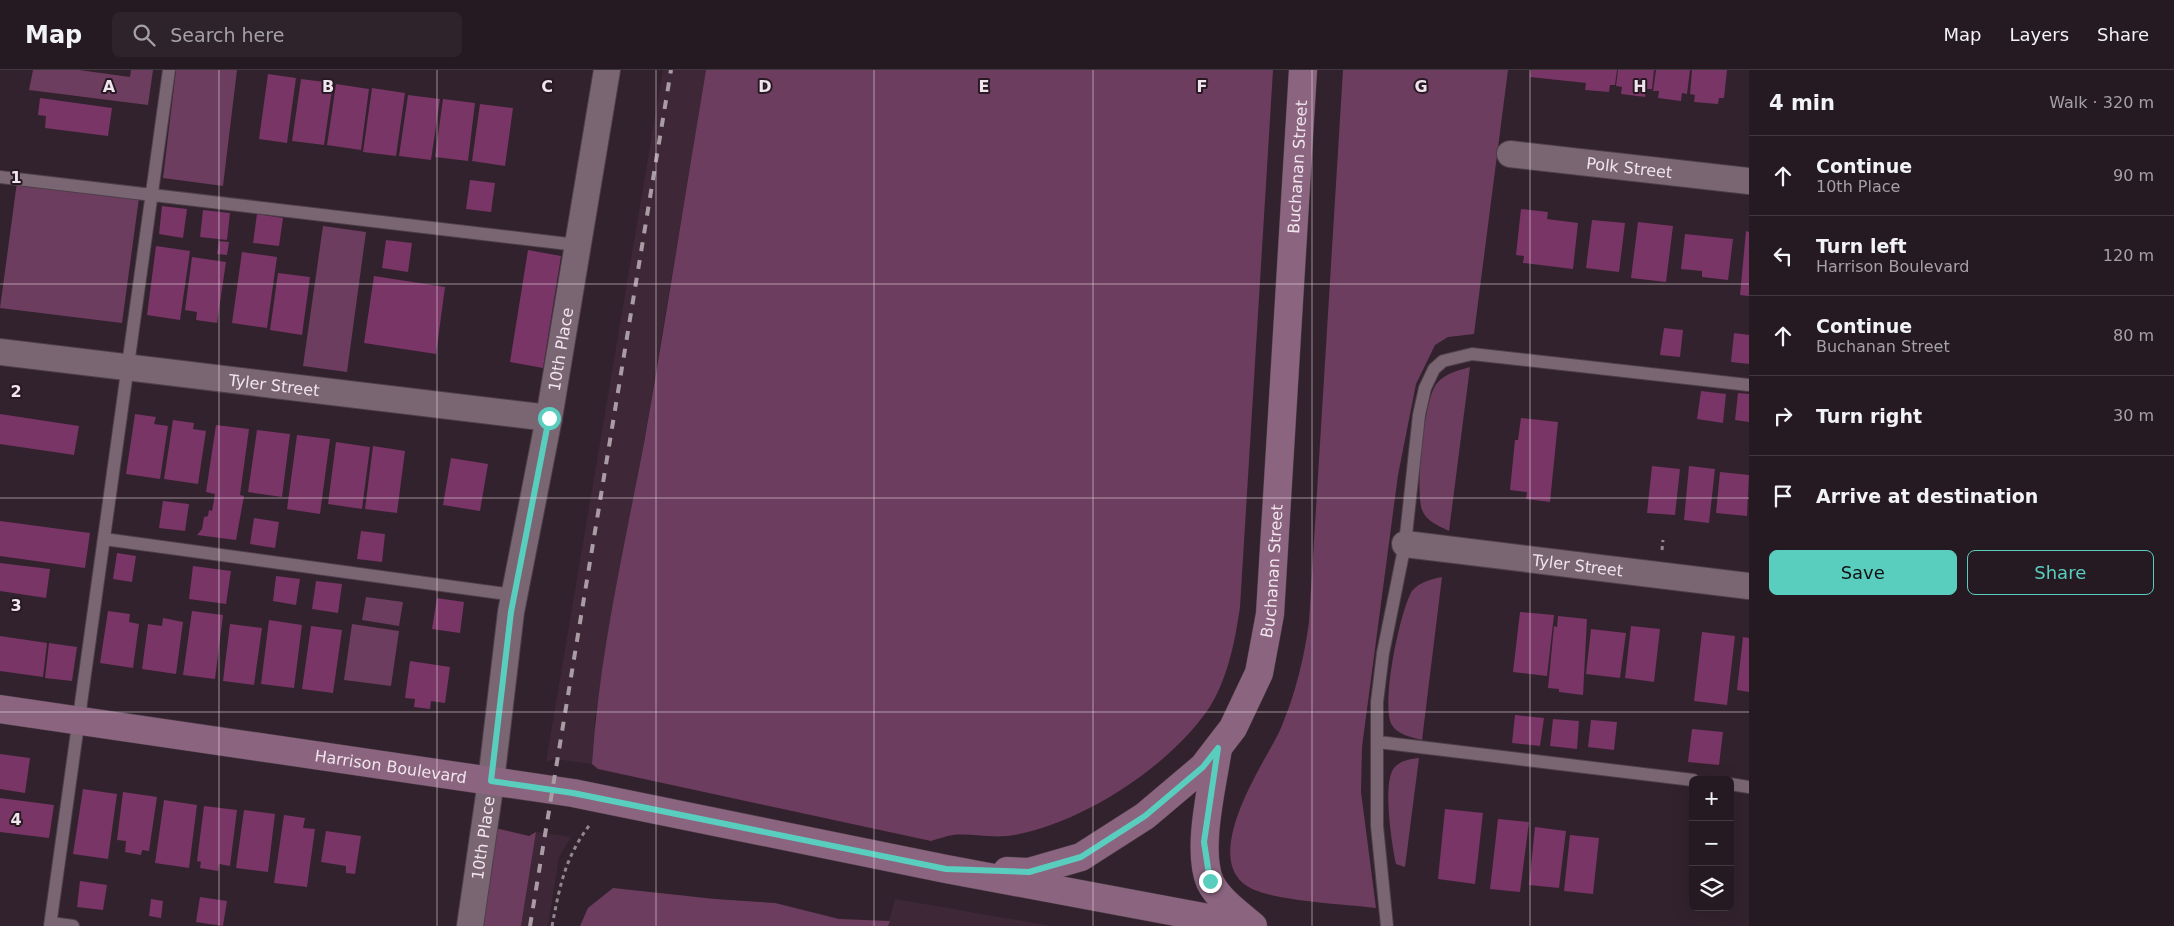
<!DOCTYPE html>
<html lang="en">
<head>
<meta charset="utf-8">
<style>
  :root { --surface:#261a22; --page:#2e232a; --text:#f1f3f6; --muted:#a4a1a5; --line:#423840; --accent:#59cebf }
  body { margin:0; font-family:"DejaVu Sans",sans-serif; background:var(--page); color:var(--text) }
  .controls { position:absolute; right:15px; bottom:15px; display:grid; overflow:hidden; border-radius:8px; box-shadow:0 5px 20px #0002 }
  .controls button { width:45px; height:45px; display:grid; place-items:center; padding:0; border:0; border-bottom:1px solid var(--line); background:var(--surface); color:var(--text); font:25px sans-serif }
  .stop { position:absolute; width:15px; height:15px; margin:-11px; border:4px solid #59cebf; border-radius:50%; background:#fff }
  .stop.end { background:#59cebf; border-color:#fff; box-shadow:0 1px 5px #0008 }
  .list { margin:0; padding:0; list-style:none }
  h2 { display:flex; justify-content:space-between; align-items:center; height:65px; margin:0; padding:0 20px; font-size:21px }
  h2 small { font-size:16px; font-weight:400; color:var(--muted) }
  .list li { display:grid; grid-template-columns:32px 1fr auto; gap:15px; align-items:center; box-sizing:border-box; height:80px; padding:0 20px; border-top:1px solid var(--line) }
  .list b { display:block; font-size:19px; white-space:nowrap }
  .list p { margin:0; font-size:16px; white-space:nowrap; color:var(--muted) }
  .list em { font-size:16px; font-style:normal; color:var(--muted) }
  .actions { display:flex; gap:10px; padding:15px 20px }
  .actions a { flex:1; padding:11px 0; border:1px solid var(--accent); border-radius:8px; text-align:center; font-size:18px; color:var(--accent) }
  .actions .main { background:var(--accent); color:#111 }
  .icon { flex:none; width:28px; height:28px; fill:none; stroke:currentColor; stroke-width:2; stroke-linecap:round; stroke-linejoin:round }
  .map { position:relative; flex:none; width:1749px; height:856px; overflow:hidden }
  header { display:flex; align-items:center; gap:30px; box-sizing:border-box; height:70px; padding:0 25px; background:var(--surface); border-bottom:1px solid var(--line) }
  header strong { font-size:24px }
  nav { display:flex; gap:28px; margin-inline-start:auto; font-size:18px }
  .search { width:350px; height:45px; background:var(--page); display:flex; align-items:center; gap:12px; box-sizing:border-box; padding:0 18px; border-radius:8px; color:var(--muted); font-size:19px }
  main { display:flex }
  aside { flex:1; background:var(--surface) }
  .map>svg:first-child { display:block }
</style>
</head>
<body>
<header>
<strong>Map</strong>
<div class="search"><svg class="icon" aria-label="search" viewBox="0 0 24 24"><circle cx="10" cy="10" r="6"/><path d="M15 15l6 6"/></svg>Search here</div>
<nav><a>Map</a><a>Layers</a><a>Share</a></nav>
</header>
<main>
<div class="map">
<svg width="1749" height="856" viewBox="0 0 1749 856">
  <rect width="100%" height="100%" fill="#32222d"/>
  <path fill="#3e2837" d="M663 0H706L647 354 603 598 595 648 592 694 554 689 546 692Z
    M536 762 571 767 559 787 548 856H521Z
    M895 829 1052 856H888Z"/>
  <path fill="#6c3d5e" d="M33 0H79L130 7 131 0H153L148 35 29 20Z
    M176 0H237L223 116 163 108Z
    M706 0H1273L1240 537C1235 572 1227 612 1207 641 1167 698 1082 753 1014 765 993 769 973 763 953 765 946 766 938 769 931 771L598 699 592 694C599 586 624 479 644 373 666 249 685 124 706 0Z
    M1343 0H1508L1474 264 1448 267 1435 275 1416 314 1398 405 1362 677 1361 722 1376 838C1346 834 1269 831 1247 816 1202 787 1260 699 1276 668 1281 660 1284 649 1288 640 1298 612 1305 582 1309 552Z
    M17 112 139 128 122 253 0 238Z
    M323 156 366 162 347 302 303 296Z
    M1470 297 1449 461C1439 456 1426 451 1422 440 1415 419 1424 337 1434 318 1441 304 1457 301 1470 297Z
    M1442 507 1422 670C1411 667 1398 665 1392 655 1380 637 1400 540 1412 521 1419 512 1432 509 1442 507Z
    M366 527 403 532 399 556 362 550Z
    M352 554 399 561 391 616 344 610Z
    M1419 688 1405 797 1396 794C1392 775 1382 713 1394 698 1401 690 1410 689 1419 688Z
    M491 757 529 766 536 762 521 856H477Z
    M613 818 715 829 775 833 839 849 890 851 888 856H580L588 838Z"/>
  <path fill="#783565" d="M1531 0H1617L1615 15H1610L1609 22 1585 20 1586 13 1530 7Z
    M1618 0H1654L1652 19H1646L1645 27 1621 24 1622 17 1616 16Z
    M1656 0H1690L1687 24 1682 23 1681 31 1658 28 1659 21H1653Z
    M1692 0H1727L1724 28H1719L1718 34 1694 32 1695 25 1690 24Z
    M268 4 296 8 287 73 259 69Z
    M301 9 333 13 324 75 292 71Z
    M336 14 369 19 361 80 327 75Z
    M372 18 405 23 396 86 363 82Z
    M408 25 440 29 431 90 399 86Z
    M40 28 112 38 108 66 45 58 46 46 38 45Z
    M443 29 475 33 468 91 435 87Z
    M480 34 513 38 505 96 472 91Z
    M470 110 495 113 491 142 466 139Z
    M162 136 187 139 183 168 159 164Z
    M1521 139 1548 142 1547 149 1578 153 1573 199 1523 193 1524 186 1516 185Z
    M203 140 230 143 227 170 200 167Z
    M257 144 283 148 279 176 253 173Z
    M1592 150 1625 153 1619 202 1586 198Z
    M1638 152 1673 156 1666 212 1631 208Z
    M1746 161 1749 162V226L1740 225Z
    M1685 164 1733 169 1728 210 1702 207V201L1681 199Z
    M386 170 412 173 408 202 382 198Z
    M219 171 229 172 227 185 217 184Z
    M156 176 190 181 180 250 147 245Z
    M528 180 561 186 543 298 510 292Z
    M242 182 277 187 267 258 232 253Z
    M192 187 226 192 217 253 196 250 197 242 185 240Z
    M278 203 310 207 302 265 270 260Z
    M374 206 445 217 436 284 364 273Z
    M1664 258 1683 260 1680 287 1660 285Z
    M1734 263 1749 265V294L1731 292Z
    M1701 321 1726 324 1723 353 1697 349Z
    M1738 323 1749 324V352L1735 350Z
    M0 344 79 356 74 385 0 374Z
    M135 344 156 347 154 354 168 356 160 409 126 404Z
    M1521 348 1558 352 1550 432 1526 429 1527 422 1510 420 1515 370H1518Z
    M173 350 194 353 193 359 206 361 198 414 164 409Z
    M216 355 249 359 240 425 244 426 236 470 197 465 202 459 204 447 208 446 209 440 212 441 215 424 206 422Z
    M257 360 290 364 282 427 248 422Z
    M297 365 330 369 320 444 287 439Z
    M336 372 370 377 362 439 328 434Z
    M373 376 405 381 397 443 365 439Z
    M451 388 488 394 480 441 443 435Z
    M1652 396 1680 399 1675 445 1647 443Z
    M1689 396 1715 399 1709 453 1684 450Z
    M1720 402 1749 405 1747 446 1716 443Z
    M163 431 189 434 185 461 159 458Z
    M254 448 279 452 275 478 250 474Z
    M0 451 90 463 85 498 0 486Z
    M361 461 385 464 382 492 357 489Z
    M117 483 136 486 132 512 113 509Z
    M0 493 50 499 46 528 0 521Z
    M193 496 231 501 226 534 189 529Z
    M276 506 300 509 296 535 273 531Z
    M316 511 342 514 338 543 312 539Z
    M437 528 464 532 460 563 432 559Z
    M108 541 130 544 129 552 139 554 133 598 100 593Z
    M192 541 223 545 215 609 183 605Z
    M1520 542 1554 545 1547 606 1513 602Z
    M1558 546 1587 549 1583 625 1559 622V619L1548 618 1554 556 1557 557Z
    M163 548 183 552 176 604 142 599 148 554 162 556Z
    M269 550 302 555 294 618 261 614Z
    M230 554 262 558 254 615 223 611Z
    M311 556 342 560 333 623 302 619Z
    M1631 556 1660 559 1654 612 1625 608Z
    M1591 559 1626 563 1620 608 1586 604Z
    M1702 562 1735 566 1727 635 1694 631Z
    M0 566 47 573 43 607 0 601Z
    M1743 567 1749 568V622L1737 620Z
    M49 573 77 577 72 611 45 608Z
    M410 591 450 597 445 633 431 631 430 639 414 637 415 629 405 628Z
    M1515 645 1544 648 1540 676 1512 673Z
    M1553 649 1579 651 1577 679 1550 676Z
    M1591 650 1617 652 1614 680 1588 677Z
    M1692 659 1723 662 1719 695 1688 692Z
    M0 684 30 688 25 723 0 719Z
    M83 719 117 724 108 789 73 784Z
    M123 722 157 727 149 781 142 780 141 785 125 782 126 771 117 770Z
    M0 728 54 735 49 768 0 762Z
    M164 730 197 735 189 798 155 793Z
    M204 736 237 740 230 796 219 794 218 801 200 798 201 792 197 791Z
    M1445 739 1483 743 1475 814 1438 809Z
    M244 740 275 744 268 802 236 798Z
    M284 745 305 748 303 758 315 759 307 817 274 813Z
    M1498 749 1529 752 1520 822 1490 819Z
    M1535 757 1566 761 1559 818 1529 815Z
    M326 761 361 766 355 804 346 803V796L321 792Z
    M1570 765 1599 768 1593 824 1564 821Z
    M80 811 107 815 103 840 77 837Z
    M200 827 227 831 223 856 196 852Z
    M151 829 163 831 161 848 149 846Z"/>
  <g fill="none" stroke-linecap="round" stroke-linejoin="round">
    <g stroke="#4d3f49" stroke-width="14">
      <path id="lane" d="M0 107 577 175
        M104 469 514 525
        M1378 672 1693 710
        M1730 714 1749 717
        M51 853 73 856
        M50 856 169 0
        M1387 856 1377 756V632L1383 583 1405 474 1419 345 1425 318 1434 299 1443 291 1472 284 1749 315"/>
    </g>
    <g stroke="#4d3f49" stroke-width="28">
      <g id="street">
        <path id="s1" d="M1510 84 1749 111"/>
        <path id="s2" d="M0 282 549 348"/>
        <path id="s3" d="M1405 474 1749 516"/>
        <path id="s4" d="M470 856 491 711 511 542 549 348 607 0"/>
      </g>
    </g>
    <g stroke="#4d3f49" stroke-width="29">
      <g id="secondary">
        <path id="s5" d="M0 639 573 723 946 799 1251 856"/>
        <path d="M1218 678C1213 713 1196 779 1210 812 1219 830 1238 843 1253 856"/>
        <path id="s6" d="M1007 801 1029 802 1081 787 1145 746 1203 697 1233 658 1259 603 1270 544 1303 0"/>
      </g>
    </g>
    <path stroke="#94868f" stroke-width="3" stroke-dasharray="4 4" stroke-linecap="butt" d="M1662 480 1663 470
      M552 856C560 815 565 787 591 753"/>
    <use href="#lane" stroke="#7a6673" stroke-width="12"/>
    <use href="#street" stroke="#7a6673" stroke-width="26"/>
    <use href="#secondary" stroke="#8b647f" stroke-width="28"/>
    <path stroke="#a99ca5" stroke-width="4" stroke-dasharray="9 9" stroke-linecap="butt" d="M530 856 671 0"/>
  </g>
  <g fill="none" stroke-linecap="round" stroke-linejoin="round">
    <path stroke="#59cebf" stroke-width="6" d="M549 348 511 542 491 711 573 723 946 799 1029 802 1081 787 1145 746 1203 697 1218 678 1204 772 1210 811"/>
  </g>
  <path fill="none" stroke="#f0e5ec" stroke-width="1" stroke-opacity="0.55" d="M219 0V856M437 0V856M656 0V856M874 0V856M1093 0V856M1312 0V856M1530 0V856M0 214H1749M0 428H1749M0 642H1749"/>
  <g text-anchor="middle" dominant-baseline="central" stroke-width="4" stroke-linejoin="round" paint-order="stroke">
    <g font-size="16" fill="#f0e5ec" stroke="#281823">
      <text stroke="none"><textPath href="#s6" startOffset="846">Buchanan Street</textPath></text>
      <text stroke="none"><textPath href="#s1" startOffset="120">Polk Street</textPath></text>
      <text stroke="none"><textPath href="#s4" startOffset="584">10th Place</textPath></text>
      <text stroke="none"><textPath href="#s2" startOffset="276">Tyler Street</textPath></text>
      <text stroke="none"><textPath href="#s3" startOffset="174">Tyler Street</textPath></text>
      <text stroke="none"><textPath href="#s6" startOffset="441">Buchanan Street</textPath></text>
      <text stroke="none"><textPath href="#s5" startOffset="395">Harrison Boulevard</textPath></text>
      <text stroke="none"><textPath href="#s4" startOffset="89">10th Place</textPath></text>
    </g>
  </g>
  <g font-size="16" text-anchor="middle" font-weight="bold" fill="#f0e5ec" stroke="#281823" stroke-width="4" stroke-linejoin="round" paint-order="stroke">
    <text x="109" y="22">A</text>
    <text x="328" y="22">B</text>
    <text x="547" y="22">C</text>
    <text x="765" y="22">D</text>
    <text x="984" y="22">E</text>
    <text x="1202" y="22">F</text>
    <text x="1421" y="22">G</text>
    <text x="1640" y="22">H</text>
    <text x="16" y="113">1</text>
    <text x="16" y="327">2</text>
    <text x="16" y="541">3</text>
    <text x="16" y="755">4</text>
  </g>
</svg>
<div class="controls">
<button>+</button>
<button>−</button>
<button><svg class="icon" aria-label="layers" viewBox="0 0 24 24"><path d="M12 4l9 5-9 5-9-5zM3 14l9 5 9-5"/></svg></button>
</div>
<div class="stop" style="left:549px;top:348px"></div>
<div class="stop end" style="left:1210px;top:811px"></div>
</div>
<aside>
<h2>4 min<small>Walk · 320 m</small></h2>
<ul class="list">
<li><svg class="icon" aria-label="ahead" viewBox="0 0 24 24"><path d="M12 20V5M6 11l6-6 6 6"/></svg><div><b>Continue</b><p>10th Place</p></div><em>90 m</em></li>
<li><svg class="icon" aria-label="left" viewBox="0 0 24 24"><path d="M17 20v-9H6M10 6l-5 5 5 5"/></svg><div><b>Turn left</b><p>Harrison Boulevard</p></div><em>120 m</em></li>
<li><svg class="icon" aria-label="ahead" viewBox="0 0 24 24"><path d="M12 20V5M6 11l6-6 6 6"/></svg><div><b>Continue</b><p>Buchanan Street</p></div><em>80 m</em></li>
<li><svg class="icon" aria-label="right" viewBox="0 0 24 24"><path d="M7 20v-9h11M14 6l5 5-5 5"/></svg><div><b>Turn right</b></div><em>30 m</em></li>
<li><svg class="icon" aria-label="arrive" viewBox="0 0 24 24"><path d="M6 21V4h12l-3 4 3 4H6"/></svg><div><b>Arrive at destination</b></div></li>
</ul>
<div class="actions"><a class="main">Save</a><a>Share</a></div>
</aside>
</main>
</body>
</html>
